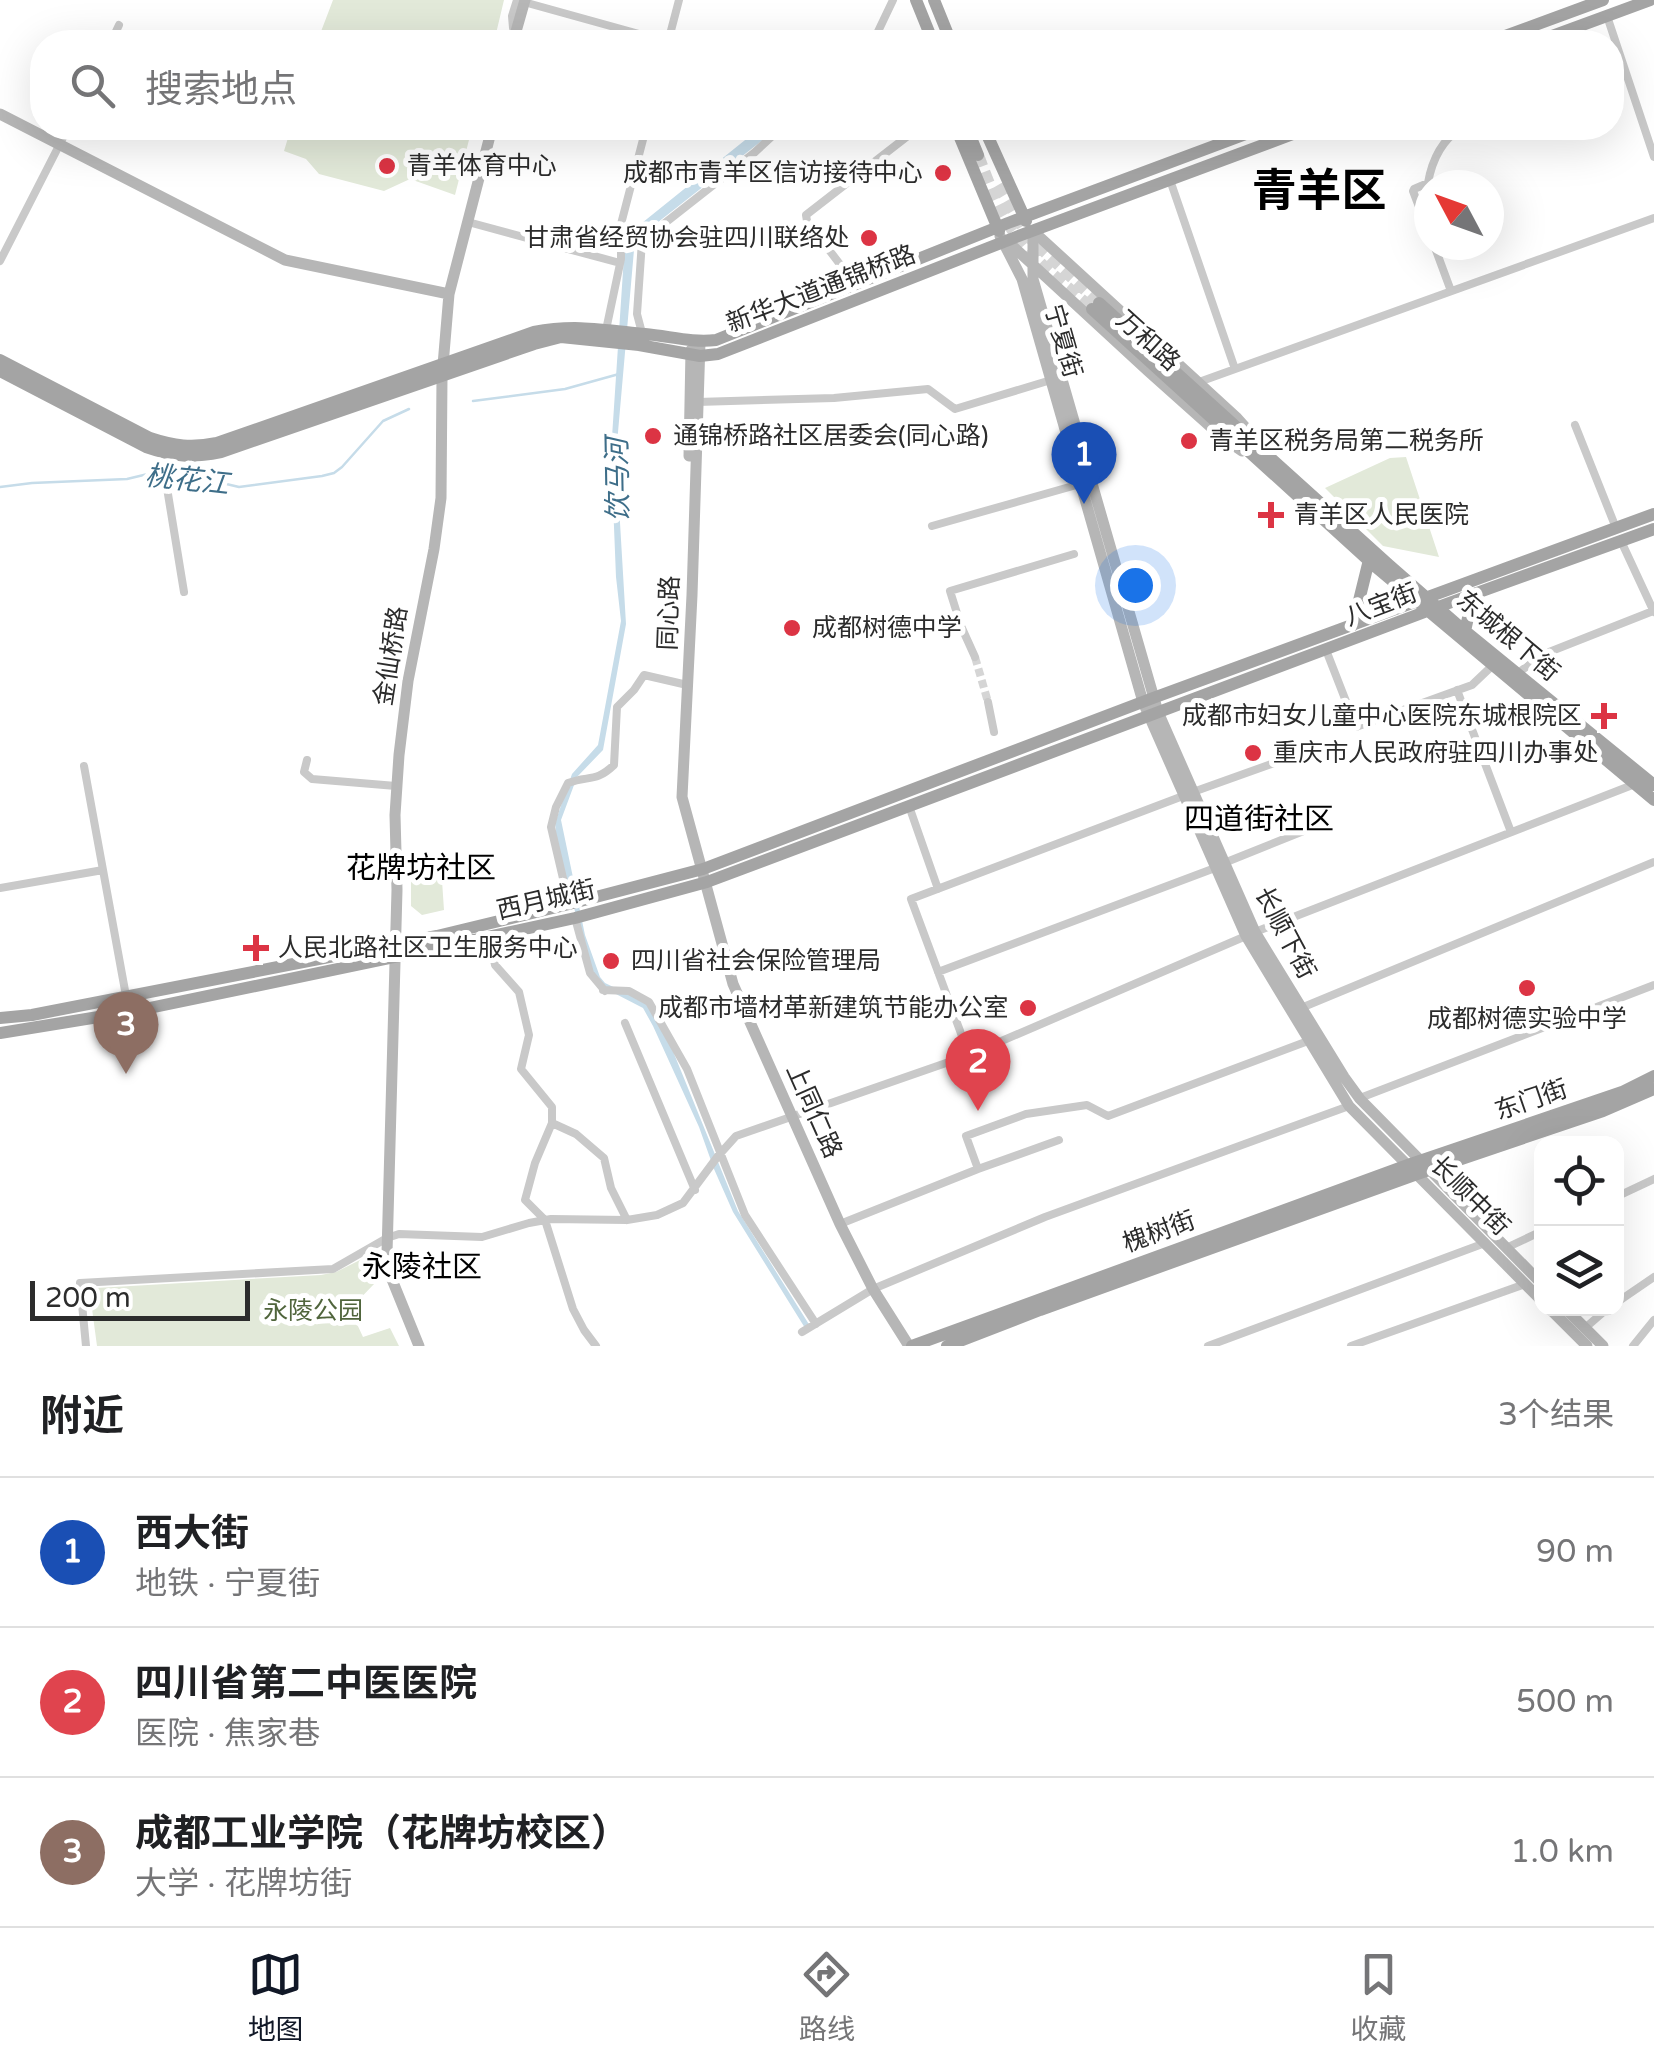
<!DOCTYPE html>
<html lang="zh">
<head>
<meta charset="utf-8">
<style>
  :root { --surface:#fff; --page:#f2f2f2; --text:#202124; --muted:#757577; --line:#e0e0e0; --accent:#111827 }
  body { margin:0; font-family:"Varela Round","Noto Sans SC",sans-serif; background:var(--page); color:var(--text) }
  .controls { position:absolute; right:30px; bottom:30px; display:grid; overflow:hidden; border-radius:20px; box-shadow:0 10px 40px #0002 }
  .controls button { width:90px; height:90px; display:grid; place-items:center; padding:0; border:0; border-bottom:2px solid var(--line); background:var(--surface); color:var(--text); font:50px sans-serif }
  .compass { position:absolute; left:1414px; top:170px; width:90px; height:90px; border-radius:50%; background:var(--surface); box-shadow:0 10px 40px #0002; rotate:311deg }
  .scale { position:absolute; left:30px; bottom:25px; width:220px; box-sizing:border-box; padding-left:10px; border:5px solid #2c2c2c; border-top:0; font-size:28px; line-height:35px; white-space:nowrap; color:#2c2c2c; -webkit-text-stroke:8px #fff; paint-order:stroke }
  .you { position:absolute; left:1135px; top:585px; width:35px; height:35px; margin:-25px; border:8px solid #fff; border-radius:50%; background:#1a73e8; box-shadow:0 0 0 15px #1a73e833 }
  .badge { display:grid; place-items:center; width:65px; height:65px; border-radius:50%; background:var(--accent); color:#fff; font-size:32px; font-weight:700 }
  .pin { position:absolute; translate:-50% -82px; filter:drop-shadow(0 2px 5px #0008) }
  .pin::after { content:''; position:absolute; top:52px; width:35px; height:30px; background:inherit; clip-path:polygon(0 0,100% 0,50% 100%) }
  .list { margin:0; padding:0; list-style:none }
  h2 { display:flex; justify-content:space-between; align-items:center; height:130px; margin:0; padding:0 40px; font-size:42px }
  h2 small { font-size:32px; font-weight:400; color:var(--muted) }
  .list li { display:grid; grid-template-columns:65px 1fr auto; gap:30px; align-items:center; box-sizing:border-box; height:150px; padding:0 40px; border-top:2px solid var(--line) }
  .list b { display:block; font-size:38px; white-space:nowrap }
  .list p { margin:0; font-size:32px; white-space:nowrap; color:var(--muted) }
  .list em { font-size:32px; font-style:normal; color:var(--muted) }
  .icon { flex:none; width:55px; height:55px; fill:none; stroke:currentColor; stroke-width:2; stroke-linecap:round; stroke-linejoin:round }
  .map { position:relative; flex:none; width:1654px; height:1346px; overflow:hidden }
  .search { position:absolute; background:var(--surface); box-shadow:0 10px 40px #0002; left:30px; right:30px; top:30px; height:110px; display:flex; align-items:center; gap:25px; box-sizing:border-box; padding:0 35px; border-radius:40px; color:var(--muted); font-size:38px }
  .sheet { height:580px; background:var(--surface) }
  nav { display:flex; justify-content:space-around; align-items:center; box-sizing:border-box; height:140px; border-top:2px solid var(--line); background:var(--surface); font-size:28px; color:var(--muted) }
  nav a { display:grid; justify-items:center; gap:5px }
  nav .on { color:var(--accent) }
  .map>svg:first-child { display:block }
</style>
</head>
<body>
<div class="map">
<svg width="1654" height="1346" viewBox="0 0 1654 1346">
  <rect width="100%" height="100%" fill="#fff"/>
  <path fill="#e2e9d9" d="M333 0H504L494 42H317Z
    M291 128H472L455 195 410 179 384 191 319 174 306 159 284 151Z
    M1406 457 1439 557 1383 546 1325 488 1390 458Z
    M411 859 436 861 441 866 444 910 422 915 411 906Z
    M360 1260 371 1259 375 1283 350 1309 363 1337 390 1328 399 1346H97L90 1294 96 1288 321 1275 336 1272Z"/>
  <path fill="#c6dce9" d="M760 128H778L648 230 640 237 634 250 616 455 626 624 603 750 577 777 561 820 585 935 600 977 605 983 649 1004 666 1034 738 1211 810 1326 805 1328 733 1212 714 1169 699 1127 653 1026 643 1008 612 992 592 975 557 844 555 823 572 774 598 745 621 621 616 577 611 452 624 256 628 239 632 231Z"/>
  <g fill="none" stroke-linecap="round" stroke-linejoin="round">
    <path stroke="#c6dce9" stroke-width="2.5" d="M473 401 565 389 619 374
      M0 487 32 483 127 479 152 473H180L239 487 322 476 334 473 342 467 383 421 409 409"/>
    <path stroke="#d5d5d5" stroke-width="8" stroke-dasharray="8 4" stroke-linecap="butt" d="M975 657 988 702"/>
    <path stroke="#d5d5d5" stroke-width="12" stroke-dasharray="12 6" stroke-linecap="butt" d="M978 155C988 182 998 209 1014 232 1034 262 1066 285 1092 309
      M998 185 1029 237 1099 303"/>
    <path stroke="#c9c9c9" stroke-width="8" d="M531 4 668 42
      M1607 16 1654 157
      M513 28 512 16 517 0
      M111 42 119 25
      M668 42 679 0
      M873 42 893 0
      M1170 180 1235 369
      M468 222 620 263
      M1429 233 1413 191 1414 189 1428 183C1432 160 1442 140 1461 128
      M1434 245 1451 291
      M0 261 68 128
      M855 284 807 221 806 215 918 128
      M606 330 621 259V224L646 128
      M642 333 637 314 642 241 754 153 781 128
      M1199 382 1654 218
      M697 402 834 398 928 389 955 409 1051 380
      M1575 425 1616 528
      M171 456 167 488 184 592
      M932 526 1080 484
      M1621 541 1654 612
      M1326 650 1356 727 1472 685 1492 666
      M975 657 961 626 950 591 1074 554
      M1518 673 1544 654 1653 611
      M1457 690 1511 832
      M988 702 994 732
      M307 760 304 772 312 779 396 786
      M84 766 126 996
      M1193 792 1291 757
      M909 806 938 889
      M1224 863 1326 822
      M0 888 103 870
      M569 904 551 827 556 807 568 783C589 775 595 783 614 765L617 707 634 690 644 675 683 684
      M575 918 590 973 605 991
      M1255 932 1635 784
      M489 936 495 965 519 992 529 1035 521 1069 552 1107V1123L576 1134 604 1158 611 1188 627 1220
      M938 972 1215 868
      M603 990 629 991 649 1002 687 1069 745 1215 816 1324
      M1301 1008 1654 862
      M625 1023 695 1190
      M969 1055 911 899 1183 796
      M1360 1098 1654 985
      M552 1123 535 1163 525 1200 545 1220 573 1309 584 1330 596 1346
      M978 1169 1059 1140
      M1616 1197 1654 1179
      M840 1224 978 1169 966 1136 1026 1114 1087 1105 1108 1116 1308 1041
      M1506 1248 1542 1231
      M1616 1303 1654 1277
      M1585 1328 1608 1308
      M802 1332 873 1289 1045 1217 1349 1106
      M86 1346 80 1283 333 1269 387 1238 399 1234 482 1237 529 1223 551 1219 627 1220 657 1215 683 1203 718 1156 736 1136 969 1055 1246 936
      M1208 1346 1485 1243
      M1351 1346 1525 1284
      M1633 1346 1654 1320"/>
    <path stroke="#b6b6b6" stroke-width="11" d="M513 42 525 0
      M0 114 285 260 449 294
      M1033 231V279L1158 712 1255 932 1344 1077 1360 1099 1542 1284
      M1033 231 1236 417 1253 436
      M1000 236 1022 279 1143 702 1246 936 1349 1106 1542 1301
      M1007 241 1148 371 1223 438 1242 451
      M700 342 692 595 682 797 733 984 840 1224 873 1289 909 1346
      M689 456 691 350
      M1549 1308 1587 1346
      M1565 1308 1603 1346
      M419 1346 391 1277 387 1253 397 890 395 815 399 755 408 681 434 549 441 498 442 377 449 294 492 128"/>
    <path stroke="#a4a4a4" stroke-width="12" d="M916 0 933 42
      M934 0 951 42
      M1489 42 1603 0
      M1536 42 1650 0
      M956 128 999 231
      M967 128 978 155
      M984 128 1026 221
      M1099 303 1389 565 1460 627 1654 785
      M1092 309 1377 568 1654 800
      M0 360 150 438C174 446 192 448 217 443L534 332C574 324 605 330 645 334 669 336 692 343 716 340L1008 223 1262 128
      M0 371 146 447C175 457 191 458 221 452L534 344 561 337 639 345 700 356 718 354 1016 237 1309 128
      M1353 625 1369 560
      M1465 631 1473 596
      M0 1018 32 1015 437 936 569 904 703 869 1153 698 1654 514
      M0 1033 135 1011 395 957 575 918 707 882 1438 607 1654 529
      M912 1346 1408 1165 1622 1092 1654 1076
      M947 1346 1040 1310 1417 1174 1603 1111 1654 1089"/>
  </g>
  <g fill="#dc3444" stroke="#fff" stroke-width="4">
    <circle cx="387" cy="166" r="10"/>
    <circle cx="943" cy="173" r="10"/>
    <circle cx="869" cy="238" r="10"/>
    <circle cx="653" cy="436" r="10"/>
    <circle cx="1189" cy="441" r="10"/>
    <path d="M1266 500h10v10h10v10h-10v10h-10v-10h-10v-10h10z"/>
    <circle cx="792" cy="628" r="10"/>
    <path d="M1599 701h10v10h10v10h-10v10h-10v-10h-10v-10h10z"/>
    <circle cx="1253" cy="753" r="10"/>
    <path d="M251 933h10v10h10v10h-10v10h-10v-10h-10v-10h10z"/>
    <circle cx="611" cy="961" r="10"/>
    <circle cx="1527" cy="988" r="10"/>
    <circle cx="1028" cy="1008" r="10"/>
  </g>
  <g text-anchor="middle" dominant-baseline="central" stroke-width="10" stroke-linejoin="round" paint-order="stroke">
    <g font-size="25" fill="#2c2c2c" stroke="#fff" text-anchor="start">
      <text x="407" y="166">青羊体育中心</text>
      <text x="923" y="173" text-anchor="end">成都市青羊区信访接待中心</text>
      <text x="849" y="238" text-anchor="end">甘肃省经贸协会驻四川联络处</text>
      <text x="673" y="436">通锦桥路社区居委会(同心路)</text>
      <text x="1209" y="441">青羊区税务局第二税务所</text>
      <text x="1294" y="515">青羊区人民医院</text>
      <text x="812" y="628">成都树德中学</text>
      <text x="1582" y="716" text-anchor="end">成都市妇女儿童中心医院东城根院区</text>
      <text x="1273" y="753">重庆市人民政府驻四川办事处</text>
      <text x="278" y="948">人民北路社区卫生服务中心</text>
      <text x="631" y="961">四川省社会保险管理局</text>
      <text x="1008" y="1008" text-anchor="end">成都市墙材革新建筑节能办公室</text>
      <text x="1527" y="1019" text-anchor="middle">成都树德实验中学</text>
    </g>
    <g font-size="25" fill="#2c2c2c" stroke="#fff">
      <text transform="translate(821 289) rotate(-21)">新华大道通锦桥路</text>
      <text transform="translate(1063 341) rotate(74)">宁夏街</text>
      <text transform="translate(1148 341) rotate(42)">万和路</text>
      <text transform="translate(1381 605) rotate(-21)">八宝街</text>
      <text transform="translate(669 613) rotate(-88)">同心路</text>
      <text transform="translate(1508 636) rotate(40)">东城根下街</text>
      <text transform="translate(391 656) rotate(-81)">金仙桥路</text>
      <text transform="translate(546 900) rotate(-13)">西月城街</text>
      <text transform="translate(1285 933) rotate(62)">长顺下街</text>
      <text transform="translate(1531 1100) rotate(-19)">东门街</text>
      <text transform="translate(814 1111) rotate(66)">上同仁路</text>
      <text transform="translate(1470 1196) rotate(45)">长顺中街</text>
      <text transform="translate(1159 1232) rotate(-20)">槐树街</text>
    </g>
    <g font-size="25" fill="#50653c" stroke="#fff">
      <text x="313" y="1311">永陵公园</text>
    </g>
    <g font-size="28" font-style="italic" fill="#3e6e89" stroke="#fff">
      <text transform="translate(187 480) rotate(6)">桃花江</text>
      <text transform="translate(618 480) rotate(-91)">饮马河</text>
    </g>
    <g font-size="30" fill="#000" stroke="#fff">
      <text x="1259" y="819">四道街社区</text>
      <text x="421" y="868">花牌坊社区</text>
      <text x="422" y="1267">永陵社区</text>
    </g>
    <g font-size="45" font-weight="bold" fill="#000" stroke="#fff">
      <text x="1319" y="192">青羊区</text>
    </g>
  </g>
</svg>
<div class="controls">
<button><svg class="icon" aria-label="locate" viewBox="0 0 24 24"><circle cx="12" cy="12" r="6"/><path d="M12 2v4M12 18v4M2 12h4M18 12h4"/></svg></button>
<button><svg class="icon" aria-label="layers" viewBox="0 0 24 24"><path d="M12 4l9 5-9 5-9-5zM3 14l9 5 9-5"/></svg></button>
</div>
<svg class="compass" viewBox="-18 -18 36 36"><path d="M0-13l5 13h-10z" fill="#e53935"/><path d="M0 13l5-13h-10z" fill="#757577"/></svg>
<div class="scale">200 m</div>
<div class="you"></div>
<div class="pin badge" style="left:1084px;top:504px;background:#1a4fb4">1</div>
<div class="pin badge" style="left:978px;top:1111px;background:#e0444e">2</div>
<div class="pin badge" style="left:126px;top:1074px;background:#8d6e63">3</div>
<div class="search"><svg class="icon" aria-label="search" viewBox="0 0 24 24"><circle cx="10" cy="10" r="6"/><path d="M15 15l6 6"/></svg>搜索地点</div>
</div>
<section class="sheet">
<h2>附近<small>3个结果</small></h2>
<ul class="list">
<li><span class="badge" style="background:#1a4fb4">1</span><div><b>西大街</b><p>地铁 · 宁夏街</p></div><em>90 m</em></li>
<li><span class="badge" style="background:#e0444e">2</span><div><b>四川省第二中医医院</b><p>医院 · 焦家巷</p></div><em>500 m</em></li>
<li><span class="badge" style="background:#8d6e63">3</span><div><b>成都工业学院（花牌坊校区）</b><p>大学 · 花牌坊街</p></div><em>1.0 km</em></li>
</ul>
</section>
<nav>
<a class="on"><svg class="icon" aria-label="map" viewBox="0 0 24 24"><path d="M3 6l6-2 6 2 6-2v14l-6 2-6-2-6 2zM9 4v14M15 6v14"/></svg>地图</a>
<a><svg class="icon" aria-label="directions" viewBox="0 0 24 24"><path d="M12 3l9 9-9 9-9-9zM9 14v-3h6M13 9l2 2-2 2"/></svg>路线</a>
<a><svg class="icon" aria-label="saved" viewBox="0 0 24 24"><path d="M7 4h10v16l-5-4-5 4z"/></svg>收藏</a>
</nav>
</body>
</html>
